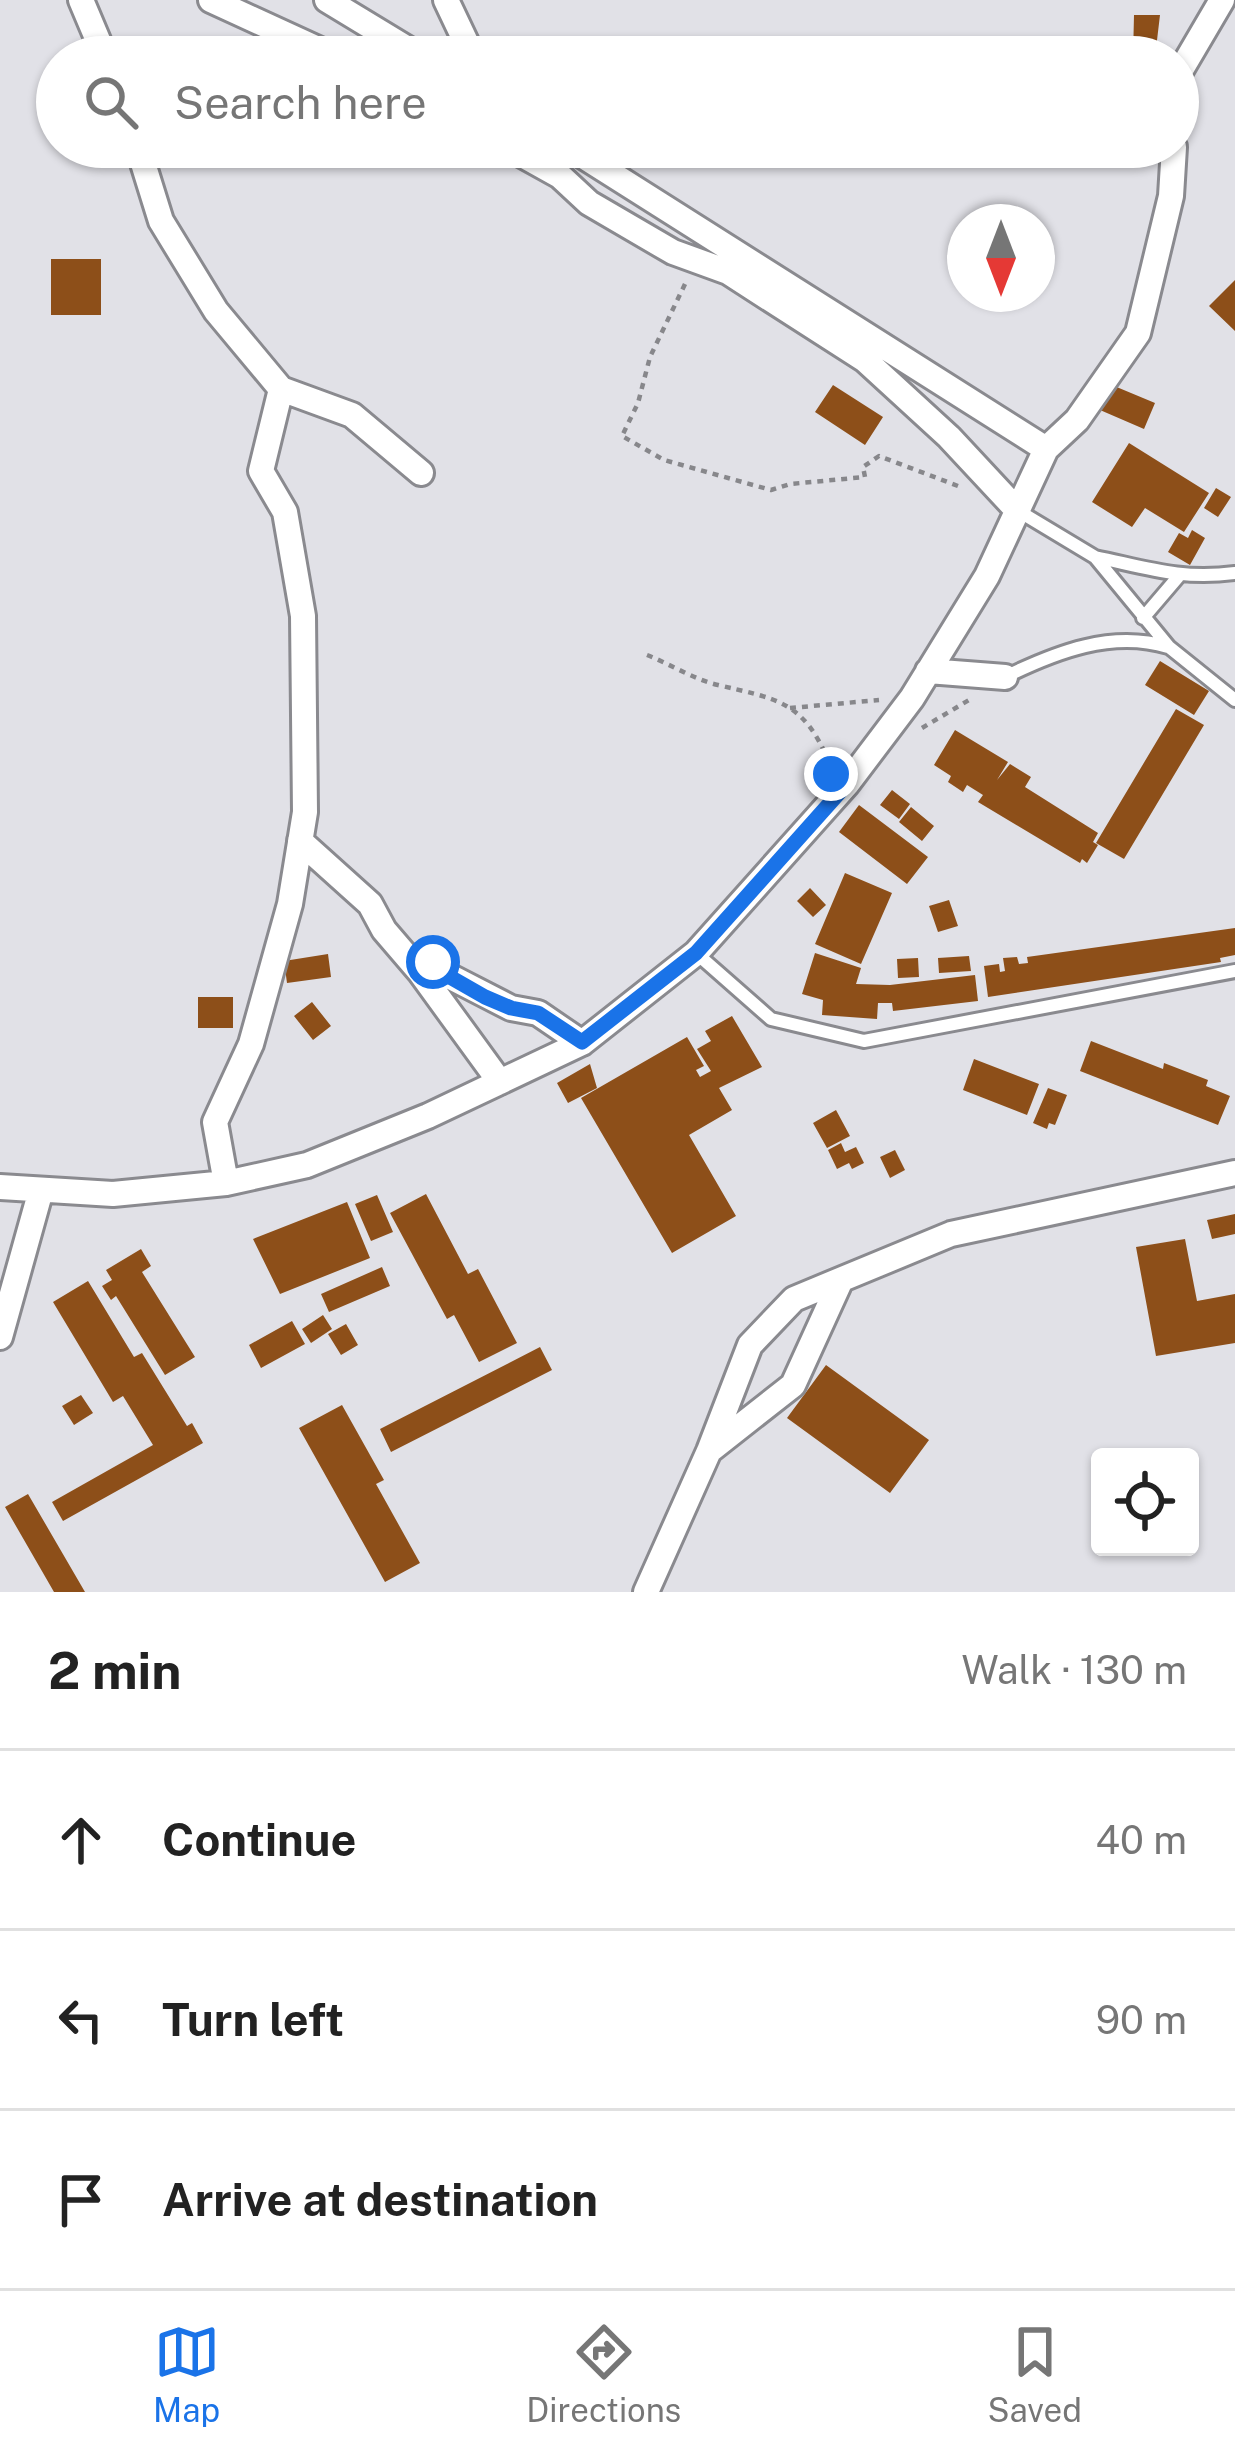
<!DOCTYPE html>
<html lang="en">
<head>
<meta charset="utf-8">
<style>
  :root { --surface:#fff; --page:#f2f2f2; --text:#222; --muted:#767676; --line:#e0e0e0; --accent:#1a73e8 }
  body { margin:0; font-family:"Public Sans",sans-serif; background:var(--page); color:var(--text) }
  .controls { position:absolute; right:36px; bottom:36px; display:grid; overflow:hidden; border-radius:12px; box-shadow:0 3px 9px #0004 }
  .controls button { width:108px; height:108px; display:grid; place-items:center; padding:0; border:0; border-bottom:3px solid var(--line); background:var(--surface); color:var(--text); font:60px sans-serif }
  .compass { position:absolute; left:947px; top:204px; width:108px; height:108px; border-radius:50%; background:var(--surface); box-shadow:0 3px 9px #0004; rotate:180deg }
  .stop { position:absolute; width:36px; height:36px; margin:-27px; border:9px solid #1a73e8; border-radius:50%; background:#fff }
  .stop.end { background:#1a73e8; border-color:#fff; box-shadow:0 3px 12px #0008 }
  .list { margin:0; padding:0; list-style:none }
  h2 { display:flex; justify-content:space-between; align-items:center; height:156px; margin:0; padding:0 48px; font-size:51px }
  h2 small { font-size:39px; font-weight:400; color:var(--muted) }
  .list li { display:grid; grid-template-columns:78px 1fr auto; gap:36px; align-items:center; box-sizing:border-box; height:180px; padding:0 48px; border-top:3px solid var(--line) }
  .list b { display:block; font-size:45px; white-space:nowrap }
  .list em { font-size:39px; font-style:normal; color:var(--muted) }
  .icon { flex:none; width:66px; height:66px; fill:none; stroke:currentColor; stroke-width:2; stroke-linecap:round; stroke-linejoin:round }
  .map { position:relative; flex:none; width:1235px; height:1592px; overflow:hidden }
  .search { position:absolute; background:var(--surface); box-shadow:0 3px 9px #0004; left:36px; right:36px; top:36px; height:132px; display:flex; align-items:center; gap:30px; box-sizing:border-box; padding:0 42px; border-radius:66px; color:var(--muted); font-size:45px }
  .sheet { height:696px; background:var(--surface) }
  nav { display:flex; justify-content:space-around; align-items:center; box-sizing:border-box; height:168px; border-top:3px solid var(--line); background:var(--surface); font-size:33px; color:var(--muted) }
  nav a { display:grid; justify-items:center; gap:6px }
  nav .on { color:var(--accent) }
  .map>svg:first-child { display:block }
</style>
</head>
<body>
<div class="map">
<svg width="1235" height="1592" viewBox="0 0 1235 1592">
  <rect width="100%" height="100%" fill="#e1e1e7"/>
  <path fill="#8d4f19" d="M1134 15H1160L1155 57H1133Z
    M51 259H101V315H51Z
    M1235 280V331L1209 306Z
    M1107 383 1155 403 1144 429 1100 410Z
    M833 385 883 417 865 445 815 412Z
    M1129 443 1209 493 1184 532 1145 508 1132 527 1092 502Z
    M1216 488 1231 497 1218 517 1204 508Z
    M1192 530 1205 538 1190 565 1168 552 1179 533 1188 538Z
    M1160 661 1209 691 1194 715 1145 685Z
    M1176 709 1204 725 1124 859 1096 843Z
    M955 730 1008 762 997 780 1010 764 1031 777 1025 787 1098 833 1093 842 1098 845 1087 863 1082 859 1080 863 978 802 983 795 967 785 963 792 948 782 951 776 934 765Z
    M892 790 910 804 899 819 880 805Z
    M859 805 928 857 907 884 839 832Z
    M911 807 934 826 922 841 899 822Z
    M845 873 892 893 861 964 815 944Z
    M810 888 826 905 813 917 797 901Z
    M949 900 958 926 938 932 929 906Z
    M1235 928V955L1220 958 1221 962 988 997 984 966 999 964 1000 972 1005 971 1003 958 1017 957 1019 964 1028 963 1027 957Z
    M815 953 861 968 856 984 890 985 975 975 978 1001 893 1011 892 1003H878L877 1019 822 1015 823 1000 802 994Z
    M328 954 331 977 287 983 284 961Z
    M969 956 971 971 939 973 938 958Z
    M918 958 919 977 898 978 897 959Z
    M198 997H233V1028H198Z
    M312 1002 331 1026 313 1040 294 1016Z
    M732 1016 762 1067 719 1088 732 1110 689 1135 736 1216 672 1253 581 1098 687 1037 704 1066 696 1070 700 1077 711 1071 697 1049 711 1041 705 1031Z
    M1091 1041 1163 1069 1164 1063 1208 1080 1206 1086 1230 1096 1218 1125 1080 1071Z
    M974 1059 1039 1084 1027 1115 963 1090Z
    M590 1064 597 1088 568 1103 557 1083Z
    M1048 1088 1067 1095 1055 1125 1049 1123 1047 1129 1033 1123Z
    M836 1110 850 1136 827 1148 813 1123Z
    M841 1143 845 1152 856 1147 864 1163 852 1169 849 1163 837 1169 828 1150Z
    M895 1150 905 1170 890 1178 880 1157Z
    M426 1194 468 1274 478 1269 517 1343 479 1362 454 1315 447 1319 390 1213Z
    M377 1195 393 1232 371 1241 355 1204Z
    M347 1202 370 1258 280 1294 253 1239Z
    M1235 1214V1234L1212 1239 1207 1220Z
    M1185 1239 1197 1301 1235 1294V1343L1156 1356 1136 1247Z
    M141 1249 151 1266 142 1272 195 1357 165 1375 116 1296 111 1300 102 1286 112 1280 106 1270Z
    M382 1267 390 1286 329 1312 321 1294Z
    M88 1281 134 1357 142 1353 187 1426 192 1423 203 1443 63 1521 52 1502 153 1445 123 1396 113 1402 53 1302Z
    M323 1315 332 1329 311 1343 302 1329Z
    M292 1321 305 1344 261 1368 249 1345Z
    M346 1324 358 1345 341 1355 328 1334Z
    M540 1347 552 1370 391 1452 380 1429Z
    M826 1365 929 1440 890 1493 787 1418Z
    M81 1395 93 1413 74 1425 62 1406Z
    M342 1405 384 1480 376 1484 420 1563 385 1582 299 1428Z
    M28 1494 85 1592H54L5 1507Z"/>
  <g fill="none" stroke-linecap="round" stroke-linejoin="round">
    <g stroke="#8a8a8f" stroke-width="18">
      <path id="lane" d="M1017 510 1095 557 1169 647 1235 700
        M1095 557C1148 568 1181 580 1235 573
        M1143 618 1178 577
        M1005 677C1056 652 1112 630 1168 647
        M696 953 771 1019 864 1041 1235 971"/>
    </g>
    <g stroke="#8a8a8f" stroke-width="30">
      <path id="street" d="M81 0 105 57
        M211 0 335 57
        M327 0 421 57
        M446 0 473 57
        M1178 75 1222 0
        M138 147 161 221 216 311 281 389 352 415 421 473
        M508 147 560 176 589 203 673 252 728 272 865 360 949 437 1017 510
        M569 147 1046 449
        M928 671 1005 677
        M300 841 370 904 384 930 420 972 500 1082
        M409 958 433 963 443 973 511 1008 538 1013 582 1043
        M226 1183 215 1122 251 1044 290 904 305 812 303 616 285 512 261 471 281 389
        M0 1187 113 1194 226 1183 307 1165 428 1116 582 1043 696 953 847 784 912 698 987 576 1046 449 1077 420 1138 333 1171 196 1174 147
        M0 1337 41 1190
        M709 1451 793 1385 840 1282
        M646 1592 709 1451 750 1345 794 1299 951 1234 1235 1173"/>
    </g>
    <path stroke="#87878b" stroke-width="4.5" stroke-dasharray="6 6" stroke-linecap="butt" d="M685 284 650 357 638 403 622 436 664 460 771 490 790 484 865 477 863 467 879 456 958 486
      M647 655C670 664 695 680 718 685 776 699 803 700 829 762
      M790 708 879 700
      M922 728 969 700"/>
    <use href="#lane" stroke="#fff" stroke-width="12"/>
    <use href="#street" stroke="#fff" stroke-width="24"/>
  </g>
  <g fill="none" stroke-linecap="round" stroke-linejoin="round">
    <path stroke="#1a73e8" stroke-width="15" d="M433 962 443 973 485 997 511 1008 538 1013 582 1042 696 953 847 784 831 774"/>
  </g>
</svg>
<div class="controls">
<button><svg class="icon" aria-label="locate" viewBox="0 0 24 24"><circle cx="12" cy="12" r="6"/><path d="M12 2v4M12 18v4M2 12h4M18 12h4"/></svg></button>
</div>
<svg class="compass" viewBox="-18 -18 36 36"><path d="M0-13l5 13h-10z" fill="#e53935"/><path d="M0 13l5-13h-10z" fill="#767676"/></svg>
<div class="stop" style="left:433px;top:962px"></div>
<div class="stop end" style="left:831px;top:774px"></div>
<div class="search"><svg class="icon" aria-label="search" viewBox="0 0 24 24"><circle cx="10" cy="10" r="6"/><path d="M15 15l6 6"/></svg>Search here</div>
</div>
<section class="sheet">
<h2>2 min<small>Walk · 130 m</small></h2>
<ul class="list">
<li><svg class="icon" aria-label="ahead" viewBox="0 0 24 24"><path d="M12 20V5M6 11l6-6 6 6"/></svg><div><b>Continue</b></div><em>40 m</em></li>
<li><svg class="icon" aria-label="left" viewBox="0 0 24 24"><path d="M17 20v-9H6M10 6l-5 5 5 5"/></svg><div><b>Turn left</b></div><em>90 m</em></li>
<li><svg class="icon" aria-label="arrive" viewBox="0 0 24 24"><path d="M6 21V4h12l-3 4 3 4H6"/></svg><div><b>Arrive at destination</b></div></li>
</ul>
</section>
<nav>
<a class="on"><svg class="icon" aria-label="map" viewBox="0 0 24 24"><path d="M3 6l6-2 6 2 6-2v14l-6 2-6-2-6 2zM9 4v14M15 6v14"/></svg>Map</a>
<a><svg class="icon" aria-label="directions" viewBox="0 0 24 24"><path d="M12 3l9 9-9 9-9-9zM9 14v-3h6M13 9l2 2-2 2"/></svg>Directions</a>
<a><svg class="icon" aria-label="saved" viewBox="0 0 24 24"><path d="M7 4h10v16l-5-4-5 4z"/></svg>Saved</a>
</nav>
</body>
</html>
